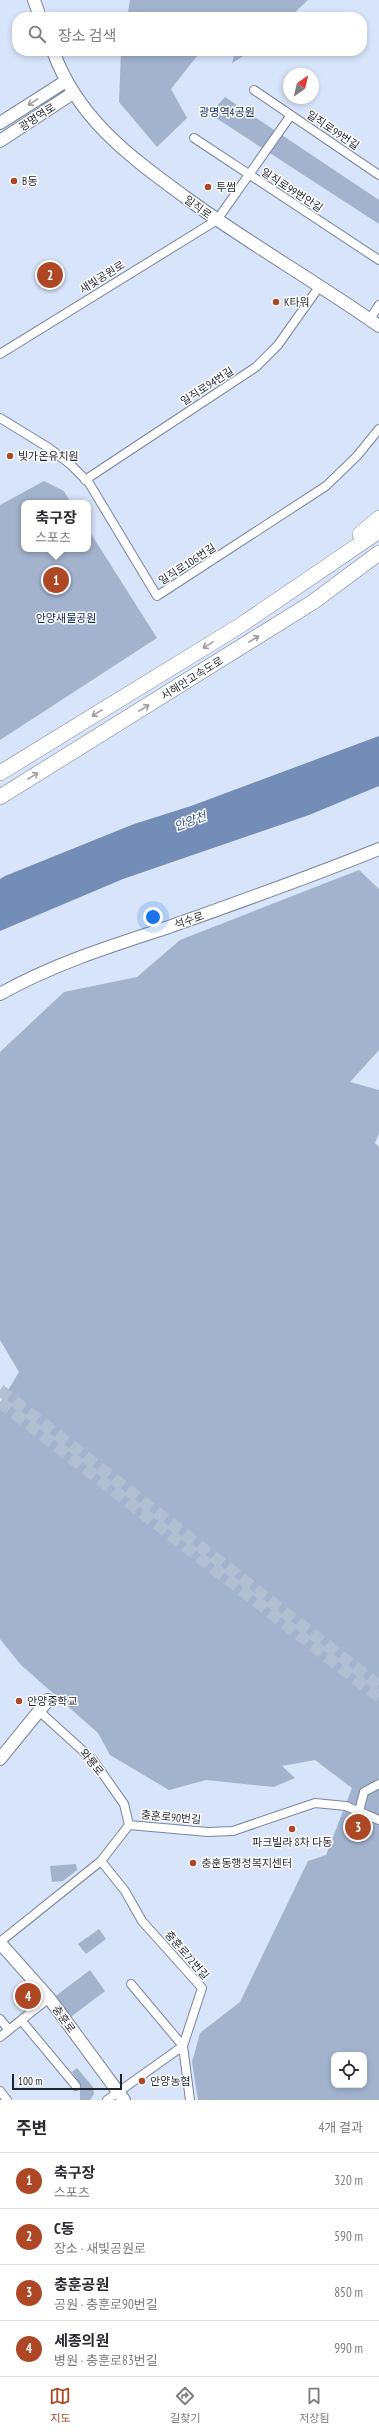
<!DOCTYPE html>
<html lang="ko">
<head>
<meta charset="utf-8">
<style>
  :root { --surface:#fff; --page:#f2f2f3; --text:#2b2b33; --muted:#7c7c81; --line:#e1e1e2; --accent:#ae4723 }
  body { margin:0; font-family:"PT Sans Narrow","Noto Sans KR",sans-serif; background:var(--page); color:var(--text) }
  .controls { position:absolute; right:12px; bottom:12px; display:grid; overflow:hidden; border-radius:8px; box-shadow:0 2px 6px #0003 }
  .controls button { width:36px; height:36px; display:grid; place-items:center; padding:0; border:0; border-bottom:1px solid var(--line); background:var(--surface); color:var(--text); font:20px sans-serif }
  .compass { position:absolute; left:283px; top:68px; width:36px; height:36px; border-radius:50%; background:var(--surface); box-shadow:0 2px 6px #0003; rotate:34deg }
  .scale { position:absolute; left:12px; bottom:10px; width:110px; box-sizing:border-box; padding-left:4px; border:2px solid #1f252f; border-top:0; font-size:11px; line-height:14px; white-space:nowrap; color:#1f252f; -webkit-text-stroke:3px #fff; paint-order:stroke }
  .you { position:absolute; left:153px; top:917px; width:14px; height:14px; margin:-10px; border:3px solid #fff; border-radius:50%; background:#1a73e8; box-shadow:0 0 0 6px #1a73e833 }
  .badge { display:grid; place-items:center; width:26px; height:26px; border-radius:50%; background:var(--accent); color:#fff; font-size:13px; font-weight:700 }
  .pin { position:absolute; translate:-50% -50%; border:2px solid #fff; box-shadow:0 1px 4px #0006 }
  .popup { position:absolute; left:21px; top:500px; width:70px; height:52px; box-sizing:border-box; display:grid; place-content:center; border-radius:8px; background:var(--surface); filter:drop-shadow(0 1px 3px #0005); font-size:13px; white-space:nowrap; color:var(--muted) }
  .popup b { font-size:15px; color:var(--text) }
  .popup::after { content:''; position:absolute; left:50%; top:100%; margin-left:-8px; border:8px solid transparent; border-top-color:var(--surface) }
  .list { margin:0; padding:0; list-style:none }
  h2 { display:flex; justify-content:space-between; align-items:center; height:52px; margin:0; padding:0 16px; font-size:17px }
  h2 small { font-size:13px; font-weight:400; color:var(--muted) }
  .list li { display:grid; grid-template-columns:26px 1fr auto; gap:12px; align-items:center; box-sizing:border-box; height:56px; padding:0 16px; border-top:1px solid var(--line) }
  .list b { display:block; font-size:15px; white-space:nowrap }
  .list p { margin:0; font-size:13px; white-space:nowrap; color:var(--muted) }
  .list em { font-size:13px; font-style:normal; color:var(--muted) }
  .icon { flex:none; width:22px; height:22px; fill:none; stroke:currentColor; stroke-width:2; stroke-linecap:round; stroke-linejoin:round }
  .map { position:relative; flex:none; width:379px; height:2100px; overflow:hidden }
  .search { position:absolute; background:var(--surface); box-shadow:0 2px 6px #0003; left:12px; right:12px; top:12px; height:44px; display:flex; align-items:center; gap:10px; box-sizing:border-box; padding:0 14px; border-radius:16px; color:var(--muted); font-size:15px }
  .sheet { height:276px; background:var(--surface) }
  nav { display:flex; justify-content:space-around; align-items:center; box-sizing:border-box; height:56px; border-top:1px solid var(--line); background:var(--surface); font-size:11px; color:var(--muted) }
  nav a { display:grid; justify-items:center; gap:2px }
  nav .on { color:var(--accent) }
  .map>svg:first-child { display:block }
</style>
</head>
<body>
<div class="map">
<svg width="379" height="2100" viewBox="0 0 379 2100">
  <rect width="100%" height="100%" fill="#d7e4fa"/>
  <path fill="#a3b3ce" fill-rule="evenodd" d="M130 0H308L290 17H127Z
    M121 51H201L171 89 187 118 157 147 119 102Z
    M235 51H252L232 63Z
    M225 97 379 200V224L210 114Z
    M44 481 64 491 71 503H24V549H88V529L157 638 0 740V505Z
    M359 870 379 889V1050L350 1082 379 1090V1133L375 1143 379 1147V2100H198L192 2062 200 2033 240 2002 308 1861 326 1855 352 1788 315 1760 282 1766 295 1778 274 1787 206 1780 169 1790 110 1755 98 1733 21 1665 0 1639V1404L19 1372 0 1340V1052L64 992 137 977 180 940ZM334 2055H364V2085H334Z
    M76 1864 77 1870 63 1881 52 1882 50 1866Z
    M99 1929 106 1939 86 1954 78 1944Z
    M90 1970 105 1991 68 2019 53 1998Z
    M77 2068 93 2087 94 2094 90 2100H80V2084L72 2072Z"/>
  <path fill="#748db7" d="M379 736V786L309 815 123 879 0 931V879L5 876 134 824 191 806Z"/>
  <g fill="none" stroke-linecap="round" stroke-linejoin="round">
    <path stroke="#b2bed1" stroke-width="12" stroke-dasharray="12 6" stroke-linecap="butt" d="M0 1390 379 1686
      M0 1402 379 1697"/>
    <g stroke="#77869f" stroke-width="10">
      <path id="street" d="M254 90 379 175
        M194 138 379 260
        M370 319 379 305
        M0 354 217 220 291 115
        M0 418 49 448 70 464 89 483 157 596 326 486 357 456 379 429
        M85 480 256 367 278 345 319 287
        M39 1711 93 1760 124 1804 129 1825
        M359 1811 364 1792 379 1784
        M101 1861 125 1891 142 1921 202 1988 183 2046 107 2100
        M0 1942 101 1861 129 1825 208 1832 233 1831 315 1803 346 1806 379 1820
        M131 1984 183 2046 190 2100
        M0 2019 9 2030
        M21 2020 76 2086
        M0 2037 49 1998
        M0 2091 7 2100"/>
    </g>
    <g stroke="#77869f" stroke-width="14">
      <path id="secondary" d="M34 0 40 17
        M53 51C78 119 128 155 185 197 248 243 315 281 379 326
        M0 123 66 81
        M0 141 73 93
        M0 994C53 964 111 946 169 927 239 902 310 877 379 849
        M0 1759 48 1700
        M0 1943 49 1998 124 2100"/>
    </g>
    <g stroke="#77869f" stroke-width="16">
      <path id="highway" d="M360 534 379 518
        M0 773 241 625 379 531
        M0 797 313 602 379 553"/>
    </g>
    <use href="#street" stroke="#fff" stroke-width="8"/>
    <use href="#secondary" stroke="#fff" stroke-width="12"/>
    <use href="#highway" stroke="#fff" stroke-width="15"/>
  </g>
  <defs><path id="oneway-shaft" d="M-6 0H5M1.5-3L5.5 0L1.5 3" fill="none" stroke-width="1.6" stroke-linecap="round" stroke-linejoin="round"/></defs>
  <g stroke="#9a9da1">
    <use href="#oneway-shaft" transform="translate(33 102) rotate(148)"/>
    <use href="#oneway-shaft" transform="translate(254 639) rotate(-32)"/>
    <use href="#oneway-shaft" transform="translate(208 645) rotate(149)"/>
    <use href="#oneway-shaft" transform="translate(144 708) rotate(-32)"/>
    <use href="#oneway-shaft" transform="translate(97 713) rotate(149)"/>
    <use href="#oneway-shaft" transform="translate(33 776) rotate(-32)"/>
  </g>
  <g fill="#ae4723" stroke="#fff" stroke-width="1.5">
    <circle cx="14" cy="181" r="4"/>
    <circle cx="208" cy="187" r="4"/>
    <circle cx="276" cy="302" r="4"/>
    <circle cx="10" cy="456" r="4"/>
    <circle cx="19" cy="1701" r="4"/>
    <circle cx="292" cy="1829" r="4"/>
    <circle cx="193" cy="1863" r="4"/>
    <circle cx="142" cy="2081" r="4"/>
  </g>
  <g text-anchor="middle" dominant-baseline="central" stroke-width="3" stroke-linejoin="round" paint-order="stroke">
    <g font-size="11" fill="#0e2c60" stroke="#fff">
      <text x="227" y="112">광명역4공원</text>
      <text x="66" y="618">안양새물공원</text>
    </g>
    <g font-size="11" fill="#1f252f" stroke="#fff">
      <text transform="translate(37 117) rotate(-33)">광명역로</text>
      <text transform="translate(333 130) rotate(34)">일직로99번길</text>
      <text transform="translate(292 190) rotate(33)">일직로99번안길</text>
      <text transform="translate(198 207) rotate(36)">일직로</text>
      <text transform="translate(102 277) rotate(-32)">새빛공원로</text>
      <text transform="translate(207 386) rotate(-33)">일직로94번길</text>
      <text transform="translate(187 564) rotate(-33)">일직로106번길</text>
      <text transform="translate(192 678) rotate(-32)">서해안고속도로</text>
      <text transform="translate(189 920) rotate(-19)">석수로</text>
      <text transform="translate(92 1762) rotate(51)">와룡로</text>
      <text transform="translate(171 1817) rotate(5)">충훈로90번길</text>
      <text transform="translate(187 1955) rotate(49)">충훈로72번길</text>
      <text transform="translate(64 2019) rotate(54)">충훈로</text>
    </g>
    <g font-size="11" fill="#1f252f" stroke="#fff" text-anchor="start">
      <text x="22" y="181">B동</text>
      <text x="216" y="187">투썸</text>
      <text x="284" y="302">K타워</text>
      <text x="18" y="456">빛가온유치원</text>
      <text x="27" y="1701">안양중학교</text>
      <text x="292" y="1842" text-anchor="middle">파크빌라 8차 다동</text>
      <text x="201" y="1863">충훈동행정복지센터</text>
      <text x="150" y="2081">안양농협</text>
    </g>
    <g font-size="12" font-style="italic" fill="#34538b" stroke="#fff">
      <text transform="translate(190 821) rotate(-20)">안양천</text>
    </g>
  </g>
</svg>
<div class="controls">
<button><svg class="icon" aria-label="locate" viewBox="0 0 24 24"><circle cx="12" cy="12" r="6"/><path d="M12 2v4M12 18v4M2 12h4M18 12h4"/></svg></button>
</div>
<svg class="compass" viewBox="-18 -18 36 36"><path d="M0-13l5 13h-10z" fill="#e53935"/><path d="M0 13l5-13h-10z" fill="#7c7c81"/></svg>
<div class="scale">100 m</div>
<div class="you"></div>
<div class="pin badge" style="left:56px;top:580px">1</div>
<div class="popup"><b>축구장</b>스포츠</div>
<div class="pin badge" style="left:50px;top:275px">2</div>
<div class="pin badge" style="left:358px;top:1827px">3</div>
<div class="pin badge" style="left:28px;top:1996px">4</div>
<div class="search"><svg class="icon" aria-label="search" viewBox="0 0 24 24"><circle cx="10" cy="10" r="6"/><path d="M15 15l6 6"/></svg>장소 검색</div>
</div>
<section class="sheet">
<h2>주변<small>4개 결과</small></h2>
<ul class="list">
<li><span class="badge">1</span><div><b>축구장</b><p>스포츠</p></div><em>320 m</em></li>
<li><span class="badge">2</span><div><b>C동</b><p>장소 · 새빛공원로</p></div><em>590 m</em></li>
<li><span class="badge">3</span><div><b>충훈공원</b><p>공원 · 충훈로90번길</p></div><em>850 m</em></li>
<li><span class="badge">4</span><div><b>세종의원</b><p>병원 · 충훈로83번길</p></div><em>990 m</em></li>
</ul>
</section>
<nav>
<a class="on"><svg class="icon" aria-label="map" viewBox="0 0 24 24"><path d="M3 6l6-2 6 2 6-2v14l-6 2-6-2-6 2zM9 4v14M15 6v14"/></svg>지도</a>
<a><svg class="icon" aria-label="directions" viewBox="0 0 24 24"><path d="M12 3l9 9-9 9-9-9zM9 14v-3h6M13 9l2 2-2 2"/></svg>길찾기</a>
<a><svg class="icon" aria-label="saved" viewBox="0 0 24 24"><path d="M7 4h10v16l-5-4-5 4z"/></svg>저장됨</a>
</nav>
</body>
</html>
